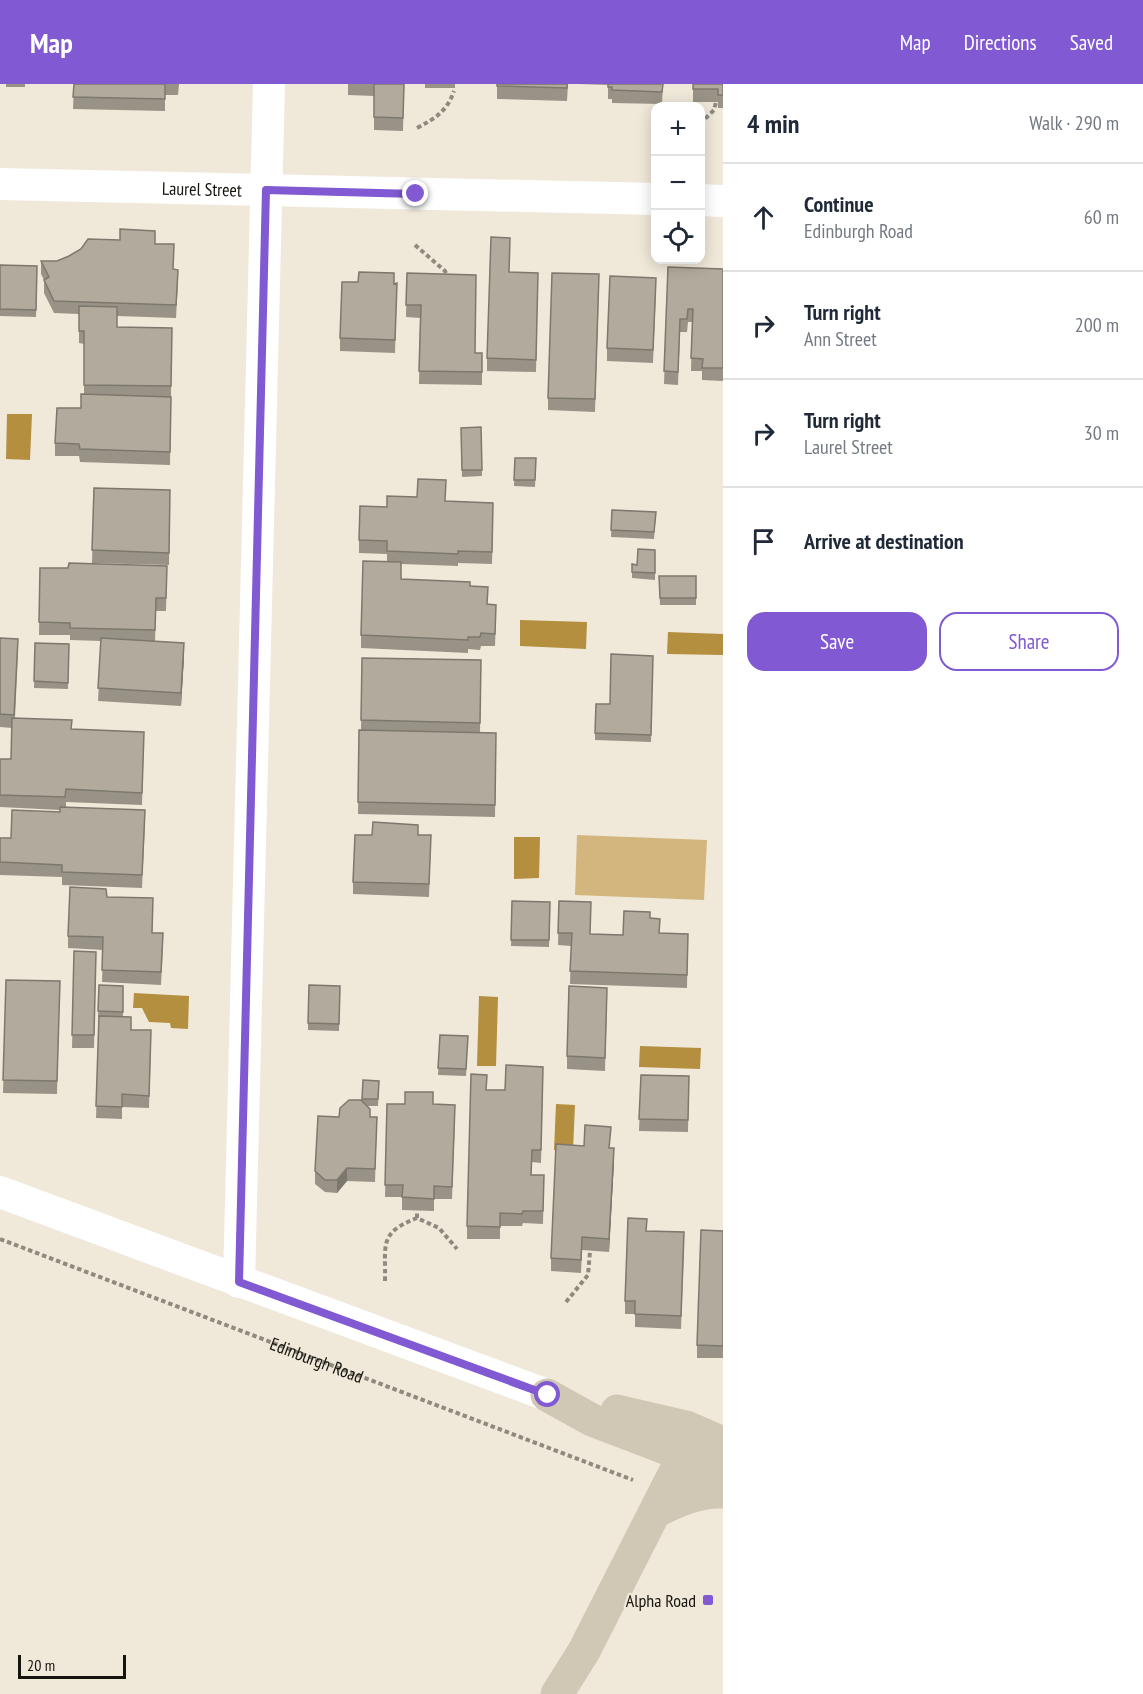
<!DOCTYPE html>
<html lang="en">
<head>
<meta charset="utf-8">
<style>
  :root { --surface:#fff; --page:#f6f6f7; --text:#1f2937; --muted:#747a83; --line:#e0e1e3; --accent:#8059d3 }
  body { margin:0; font-family:"PT Sans Narrow",sans-serif; background:var(--page); color:var(--text) }
  .controls { position:absolute; right:18px; top:18px; display:grid; overflow:hidden; border-radius:12px; box-shadow:0 3px 15px #0003 }
  .controls button { width:54px; height:54px; display:grid; place-items:center; padding:0; border:0; border-bottom:2px solid var(--line); background:var(--surface); color:var(--text); font:30px sans-serif }
  .scale { position:absolute; left:18px; bottom:15px; width:108px; box-sizing:border-box; padding-left:6px; border:3px solid #16140f; border-top:0; font-size:16px; line-height:21px; white-space:nowrap; color:#16140f; -webkit-text-stroke:4px #f0e9da; paint-order:stroke }
  .stop { position:absolute; width:18px; height:18px; margin:-14px; border:4px solid #8059d3; border-radius:50%; background:#fff }
  .stop.end { background:#8059d3; border-color:#fff; box-shadow:0 2px 6px #0008 }
  .list { margin:0; padding:0; list-style:none }
  h2 { display:flex; justify-content:space-between; align-items:center; height:78px; margin:0; padding:0 24px; font-size:26px }
  h2 small { font-size:20px; font-weight:400; color:var(--muted) }
  .list li { display:grid; grid-template-columns:39px 1fr auto; gap:18px; align-items:center; box-sizing:border-box; height:108px; padding:0 24px; border-top:2px solid var(--line) }
  .list b { display:block; font-size:22px; white-space:nowrap }
  .list p { margin:0; font-size:20px; white-space:nowrap; color:var(--muted) }
  .list em { font-size:20px; font-style:normal; color:var(--muted) }
  .actions { display:flex; gap:12px; padding:18px 24px }
  .actions a { flex:1; padding:14px 0; border:2px solid var(--accent); border-radius:18px; text-align:center; font-size:21px; color:var(--accent) }
  .actions .main { background:var(--accent); color:#fff }
  .icon { flex:none; width:33px; height:33px; fill:none; stroke:currentColor; stroke-width:2; stroke-linecap:round; stroke-linejoin:round }
  .map { position:relative; flex:none; width:723px; height:1610px; overflow:hidden }
  header { display:flex; align-items:center; gap:36px; box-sizing:border-box; height:84px; padding:0 30px; background:var(--accent); color:#fff }
  header strong { font-size:28px }
  nav { display:flex; gap:33px; margin-inline-start:auto; font-size:21px }
  main { display:flex }
  aside { flex:1; background:var(--surface) }
  .map>svg:first-child { display:block }
</style>
</head>
<body>
<header>
<strong>Map</strong>
<nav><a>Map</a><a>Directions</a><a>Saved</a></nav>
</header>
<main>
<div class="map">
<svg width="723" height="1610" viewBox="0 0 723 1610">
  <rect width="100%" height="100%" fill="#f0e9da"/>
  <path fill="#d2b67e" d="M577 751 707 756 704 816 575 811Z"/>
  <path fill="#b38f3f" d="M7 330H32L30 376 6 375Z
    M520 536 587 538 586 565 520 562Z
    M668 548 723 550V571L667 570Z
    M514 753H540L539 794 514 795Z
    M134 909 189 912 188 945 171 944 170 939 149 938 142 924H133Z
    M479 912 498 913 496 982H477Z
    M640 962 701 964 700 985 639 983Z
    M556 1020 575 1021 573 1067 554 1066Z"/>
  <g fill="none" stroke-linecap="round" stroke-linejoin="round">
    <g stroke="#8f8a7f" stroke-width="4" stroke-dasharray="4.5 3" stroke-linecap="butt">
      <path d="M700 40 714 26 716 18"/>
      <path d="M417 44C436 34 447 27 454 7"/>
      <path d="M415 161 445 187 448 194"/>
      <path d="M417 1134V1127"/>
      <path id="s1" d="M0 1155 633 1396"/>
      <path d="M385 1197C386 1161 378 1149 417 1134L439 1144 457 1165"/>
      <path d="M566 1218 588 1191 590 1167"/>
    </g>
    <g stroke="#fff" stroke-width="32">
      <path id="s2" d="M0 100 656 115"/>
      <path d="M700 116 723 117"/>
      <path d="M0 1108 547 1311"/>
      <path d="M239 1198 269 0"/>
    </g>
    <path stroke="#d0c8b5" stroke-width="33" d="M547 1311 592 1336 710 1381
      M617 1327 686 1343 723 1359
      M655 1428C676 1417 698 1407 723 1408
      M557 1610 584 1567 674 1390C689 1379 704 1367 723 1367"/>
  </g>
  <path fill="#999387" d="M6 0H25V3H6Z
    M74 0H179L178 11H165V27L73 25Z
    M348 0H404L403 47 374 46V12L348 11Z
    M425 0H455V4H425Z
    M497 0H568L567 17 497 15Z
    M578 0H663L662 20 612 19V15H608V1Z
    M693 0H723V24H718V18H693Z
    M155 160 173 185 178 198 176 234 117 232V243L172 244 170 381 80 378 79 372H55V359L81 324 84 310V260L79 259V230L54 229 44 209V196L41 190V177H57Z
    M0 181 37 182 36 233 0 232Z
    M668 183 723 185V297L702 296V287H691L692 238H688L687 248H680L678 301 664 300Z
    M510 188 538 189 536 288 487 287V274Z
    M407 189 475 269H482V301L419 300 420 234 406 233Z
    M397 199 395 269 340 267V254L394 200Z
    M599 203 595 328 548 326V314Z
    M656 206 653 279 607 277V264Z
    M481 343 482 392 462 393 461 344Z
    M515 374H536L535 403 514 402Z
    M94 404 170 406 169 481 92 479Z
    M446 417 493 431 492 480 458 479V482L401 480V495L470 502 487 520 496 533 495 562H481L480 566 468 565V569L361 564V551L387 478V470L359 469V456L387 423Z
    M612 426 656 428 654 455 611 453Z
    M655 466V496L632 494V488L637 481Z
    M167 482 166 527H156L155 558 184 572 181 622 98 617 101 557 70 556V551H39L40 484H68Z
    M659 492H696V521H660Z
    M0 554 18 568 15 634 72 645 144 648 142 721 66 718V723L145 739 142 804 62 801V793L0 791V754H11L60 728V726L0 723V675H11L12 644 0 643Z
    M35 559 69 560 68 605 34 604Z
    M653 572 651 658 595 656V649L610 620Z
    M362 574 481 576 480 649H496L495 733 358 730 359 646H361Z
    M372 751H431L429 813 353 810V798Z
    M107 813 153 827 152 849 163 861 161 901 102 898 103 866 68 864V852Z
    M512 817 550 818 549 863 511 862Z
    M559 817 591 850 623 851 650 834 660 849 688 850 687 904 570 900 571 862 558 861Z
    M74 867 96 868 94 964H72Z
    M6 896 60 897 57 1010 3 1009Z
    M99 901 123 902V933L131 946 151 959 149 1024 122 1023V1035L96 1034 99 933H98Z
    M340 902 339 947 308 946V939Z
    M607 917 605 987 567 985V972Z
    M440 951 468 952 466 992 438 991Z
    M641 991 689 992 688 1048 639 1047Z
    M543 995 541 1079 532 1078 531 1091H544L543 1140 523 1139 522 1142H500V1155H467V1142L487 1006H505Z
    M363 996 379 997 378 1022H368L370 1033H377L375 1098 347 1097 337 1109 325 1108 315 1100V1087L339 1033 362 1016Z
    M387 1020H433L455 1034 452 1115H434V1127L402 1126V1113H385Z
    M610 1064 614 1077 609 1168 582 1166 581 1189 551 1187V1174Z
    M647 1147 684 1161 681 1245 635 1243V1230H625V1217Z
    M723 1147V1274H697V1261Z"/>
  <path fill="#7d786e" d="M184 559V572L181 622V609Z
    M614 1064V1077L609 1168V1155Z
    M347 1084V1097L337 1109V1096Z"/>
  <path fill="#b2ab9d" stroke="#7d786e" stroke-width="1.5" d="M74 0H165V15L73 13Z
    M374 0H404L403 34 374 33Z
    M497 0H567V4L497 2Z
    M608 0H663L662 8 612 6V3H608Z
    M693 0H723V11H718V5H693Z
    M120 145 155 147V160H174L173 185 178 186 176 221 54 217 44 196 49 193 41 177H57L69 172 81 165 88 155 120 156Z
    M491 153 510 154 509 188 538 189 536 276 487 274Z
    M0 181 37 182 36 226 0 225Z
    M668 183 723 185V284H702L703 275 691 274 693 225H688L687 235H680L678 288 664 287Z
    M359 188 394 189V200L397 199 395 256 340 254 342 198H358Z
    M407 189 476 191 475 269H482V288L419 287 421 221H406Z
    M552 189 599 190 595 315 548 314Z
    M610 192 656 194 653 266 607 264Z
    M79 222 117 223V243L172 244 171 302 84 301V247H79Z
    M81 310 171 313 170 368 80 365 79 360 55 359 57 324H81Z
    M481 343 482 386H462L461 344Z
    M515 374H536L535 396H514Z
    M418 395 446 396 445 417 493 419 492 468 458 467V470L387 467V457L359 456 360 422 387 423V412L417 413Z
    M94 404 170 406 169 469 92 466Z
    M612 426 656 428 654 448 611 446Z
    M638 465 655 466V489L632 488V480L637 481Z
    M363 477 401 478V495L470 498V502L488 503 487 520 496 521 495 550 481 549 480 553H468V556L361 551Z
    M69 479 167 482 166 514H156L155 546 70 544V539L39 538 40 484H68Z
    M659 492H696V514H660Z
    M0 554 18 555 14 631 0 630Z
    M101 554 184 559 181 609 98 604Z
    M35 559 69 560 68 599 34 597Z
    M611 570 653 572 651 651 595 649 596 620H610Z
    M362 574 481 576 480 639 361 636Z
    M12 634 72 636 71 645 144 648 142 709 66 705 65 713 0 711V675H11Z
    M359 646 496 649 495 721 358 718Z
    M60 723 145 726 142 791 62 788V781L0 778V754H11L12 726 60 728Z
    M373 738 418 741V751H431L429 800 353 798 355 751H372Z
    M70 803 106 805 107 813 153 814 152 849H163L161 888 102 886 103 853 68 852Z
    M512 817 550 818 549 856H511Z
    M559 817 591 818 590 850 623 851 624 827 650 828V834L660 835 659 849 688 850 687 891 570 887 572 849H558Z
    M74 867 96 868 94 951H72Z
    M6 896 60 897 57 997 3 996Z
    M99 901 123 902V928L98 927Z
    M309 901 340 902 339 940 308 939Z
    M569 902 607 904 605 974 567 972Z
    M99 932 131 933V946H151L149 1012 122 1010V1023L96 1022Z
    M440 951 468 952 466 985 438 984Z
    M506 981 543 983 541 1066H532L531 1091H544L543 1127H523L522 1130 500 1129V1143L467 1142 471 990 487 991 486 1006H505Z
    M641 991 689 992 688 1036 639 1035Z
    M363 996 379 997 378 1015H362Z
    M405 1008H433V1020L455 1021 452 1103 434 1102V1115L402 1113 403 1101H385L387 1020H405Z
    M349 1016H361L370 1025V1033H377L375 1085 347 1084 337 1096H325L315 1087 318 1032 339 1033 340 1024Z
    M585 1041 611 1043 609 1064H614L609 1155 582 1153 581 1176 551 1174 556 1060 584 1062Z
    M628 1134 647 1135 646 1147 684 1148 681 1232 635 1230V1217H625Z
    M701 1146 723 1147V1262L697 1261Z"/>
  <g fill="none" stroke-linecap="round" stroke-linejoin="round">
    <path stroke="#8059d3" stroke-width="8" d="M416 110 266 106 239 1198 548 1311"/>
  </g>
  <rect fill="#8059d3" stroke="#f0e9da" stroke-width="2" x="702" y="1510" width="12" height="12" rx="3"/>
  <g text-anchor="middle" dominant-baseline="central" stroke-width="4.5" stroke-linejoin="round" paint-order="stroke">
    <g font-size="18" fill="#16140f" stroke="#f0e9da">
      <text stroke="none"><textPath href="#s2" startOffset="202">Laurel Street</textPath></text>
      <text stroke="none"><textPath href="#s1" startOffset="339">Edinburgh Road</textPath></text>
    </g>
    <g font-size="18" fill="#16140f" stroke="#f0e9da" text-anchor="end">
      <text x="696" y="1516">Alpha Road</text>
    </g>
  </g>
</svg>
<div class="controls">
<button>+</button>
<button>−</button>
<button><svg class="icon" aria-label="locate" viewBox="0 0 24 24"><circle cx="12" cy="12" r="6"/><path d="M12 2v4M12 18v4M2 12h4M18 12h4"/></svg></button>
</div>
<div class="scale">20 m</div>
<div class="stop" style="left:548px;top:1311px"></div>
<div class="stop end" style="left:416px;top:110px"></div>
</div>
<aside>
<h2>4 min<small>Walk · 290 m</small></h2>
<ul class="list">
<li><svg class="icon" aria-label="ahead" viewBox="0 0 24 24"><path d="M12 20V5M6 11l6-6 6 6"/></svg><div><b>Continue</b><p>Edinburgh Road</p></div><em>60 m</em></li>
<li><svg class="icon" aria-label="right" viewBox="0 0 24 24"><path d="M7 20v-9h11M14 6l5 5-5 5"/></svg><div><b>Turn right</b><p>Ann Street</p></div><em>200 m</em></li>
<li><svg class="icon" aria-label="right" viewBox="0 0 24 24"><path d="M7 20v-9h11M14 6l5 5-5 5"/></svg><div><b>Turn right</b><p>Laurel Street</p></div><em>30 m</em></li>
<li><svg class="icon" aria-label="arrive" viewBox="0 0 24 24"><path d="M6 21V4h12l-3 4 3 4H6"/></svg><div><b>Arrive at destination</b></div></li>
</ul>
<div class="actions"><a class="main">Save</a><a>Share</a></div>
</aside>
</main>
</body>
</html>
